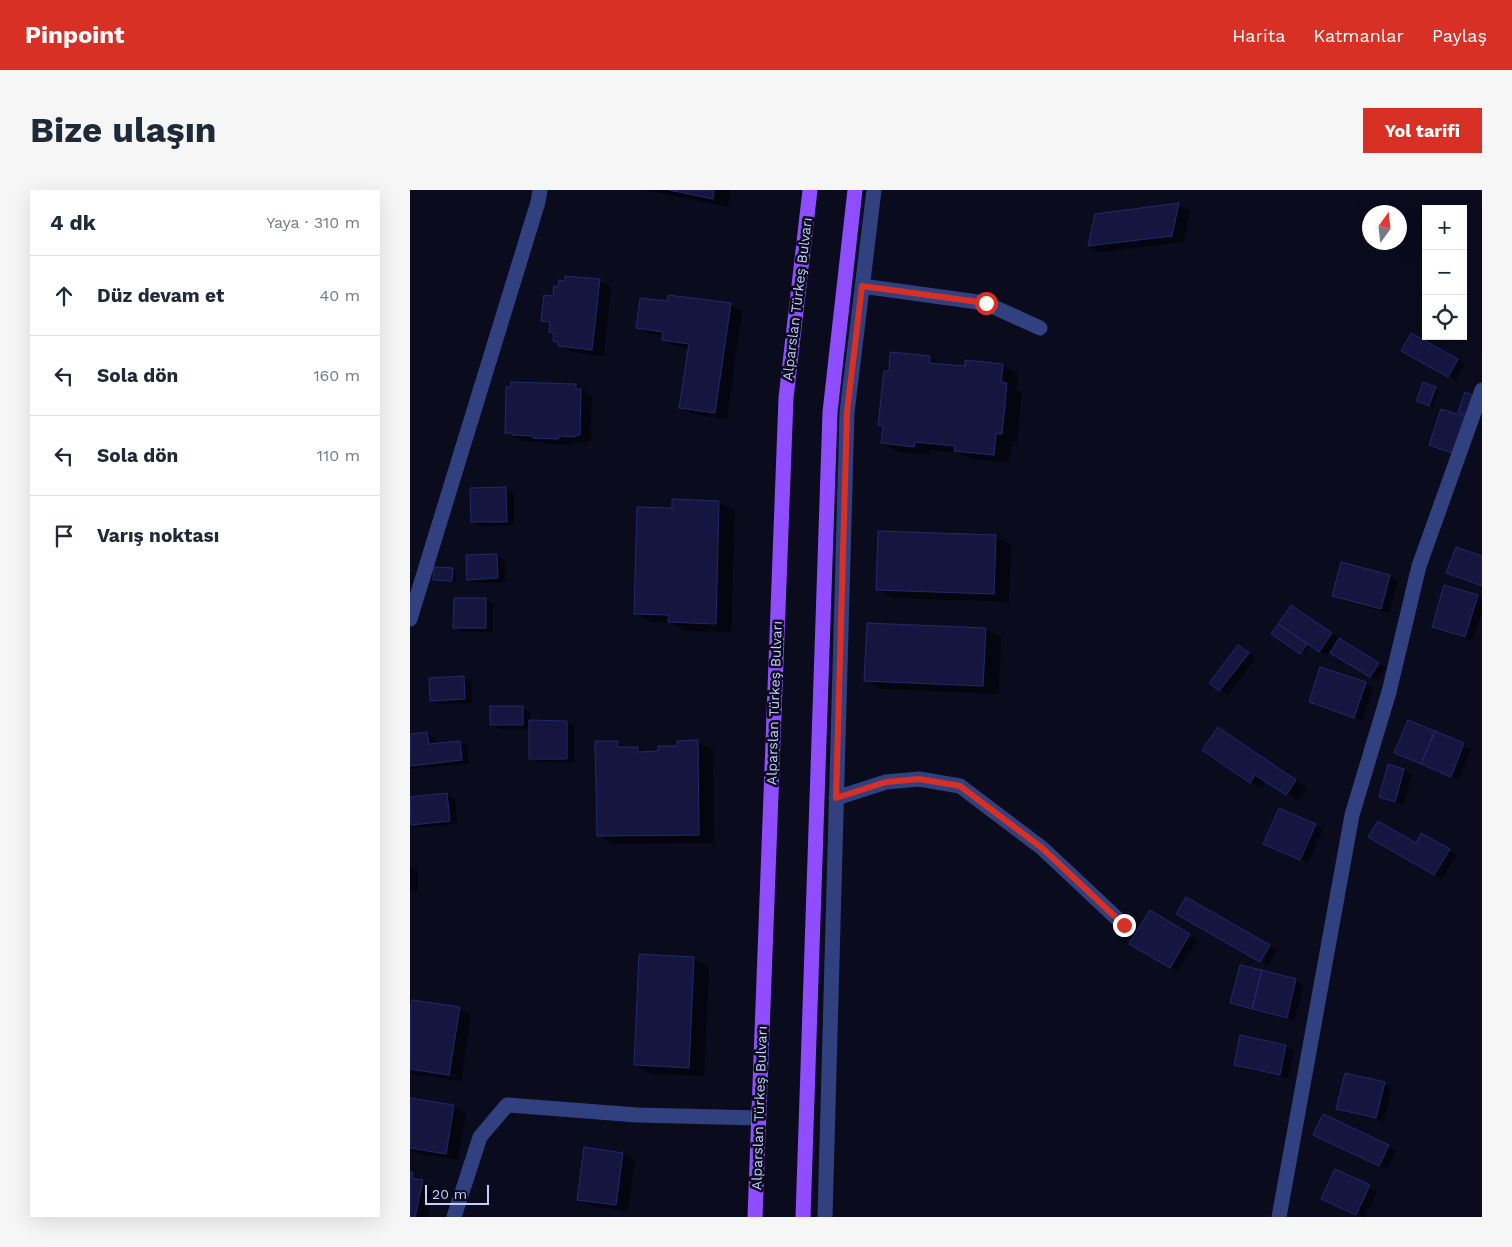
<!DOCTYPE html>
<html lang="tr">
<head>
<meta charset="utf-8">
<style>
  :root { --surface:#fff; --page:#f6f6f7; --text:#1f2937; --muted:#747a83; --line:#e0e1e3; --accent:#d93025 }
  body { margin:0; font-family:"Work Sans",sans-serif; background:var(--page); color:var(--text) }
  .controls { position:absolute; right:15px; top:15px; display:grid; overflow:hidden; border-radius:0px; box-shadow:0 5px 20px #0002 }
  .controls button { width:45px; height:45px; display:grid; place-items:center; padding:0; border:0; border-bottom:1px solid var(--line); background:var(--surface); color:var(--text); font:25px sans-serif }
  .compass { position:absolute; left:952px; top:15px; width:45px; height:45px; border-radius:50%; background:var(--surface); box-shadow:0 5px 20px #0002; rotate:15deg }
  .scale { position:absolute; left:15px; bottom:12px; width:64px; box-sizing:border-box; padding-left:5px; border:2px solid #c6cdff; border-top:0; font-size:14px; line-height:18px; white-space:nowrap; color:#c6cdff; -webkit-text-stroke:4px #0a0b1d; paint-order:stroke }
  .stop { position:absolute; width:15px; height:15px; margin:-11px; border:4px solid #d93025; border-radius:50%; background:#fff }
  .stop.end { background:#d93025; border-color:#fff; box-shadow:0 1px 5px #0008 }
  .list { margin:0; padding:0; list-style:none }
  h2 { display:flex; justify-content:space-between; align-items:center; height:65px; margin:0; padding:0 20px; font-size:21px }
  h2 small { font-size:16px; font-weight:400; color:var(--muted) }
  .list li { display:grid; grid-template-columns:32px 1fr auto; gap:15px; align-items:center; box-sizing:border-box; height:80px; padding:0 20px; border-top:1px solid var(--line) }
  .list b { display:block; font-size:19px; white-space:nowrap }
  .list em { font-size:16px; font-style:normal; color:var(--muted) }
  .icon { flex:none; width:28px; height:28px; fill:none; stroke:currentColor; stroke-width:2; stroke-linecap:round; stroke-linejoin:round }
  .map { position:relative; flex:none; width:1072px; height:1027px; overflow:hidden; border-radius:0px }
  header { display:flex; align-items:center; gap:30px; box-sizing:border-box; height:70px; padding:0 25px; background:var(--accent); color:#fff }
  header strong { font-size:24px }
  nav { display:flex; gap:28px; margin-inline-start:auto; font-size:18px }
  .intro { display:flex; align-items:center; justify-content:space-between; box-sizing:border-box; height:120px; padding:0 30px }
  h1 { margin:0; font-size:35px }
  .button { padding:12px 22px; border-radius:0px; background:var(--accent); color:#fff; font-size:18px; font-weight:700 }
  main { display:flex; gap:30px; padding:0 30px }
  aside { flex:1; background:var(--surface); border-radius:0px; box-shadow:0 5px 20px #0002 }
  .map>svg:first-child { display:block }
</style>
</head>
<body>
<header>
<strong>Pinpoint</strong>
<nav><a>Harita</a><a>Katmanlar</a><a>Paylaş</a></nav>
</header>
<div class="intro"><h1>Bize ulaşın</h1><a class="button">Yol tarifi</a></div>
<main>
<aside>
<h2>4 dk<small>Yaya · 310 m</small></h2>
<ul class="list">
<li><svg class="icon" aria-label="ahead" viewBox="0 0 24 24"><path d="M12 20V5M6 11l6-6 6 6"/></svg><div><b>Düz devam et</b></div><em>40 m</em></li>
<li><svg class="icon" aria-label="left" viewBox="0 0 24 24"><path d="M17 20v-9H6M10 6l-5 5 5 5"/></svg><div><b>Sola dön</b></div><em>160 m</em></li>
<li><svg class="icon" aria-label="left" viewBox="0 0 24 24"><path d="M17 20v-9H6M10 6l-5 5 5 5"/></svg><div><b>Sola dön</b></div><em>110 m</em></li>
<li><svg class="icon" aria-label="arrive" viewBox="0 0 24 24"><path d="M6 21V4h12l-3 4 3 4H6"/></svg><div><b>Varış noktası</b></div></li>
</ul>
</aside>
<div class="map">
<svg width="1072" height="1027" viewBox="0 0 1072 1027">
  <rect width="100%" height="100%" fill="#0a0b1d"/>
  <path fill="#0007" fill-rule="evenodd" d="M234 0H321L318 17Z
    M769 15 780 21 774 52 691 62 679 56 686 25Z
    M189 91 201 97 194 166 161 162 144 150 145 144 140 142 141 135 133 130 149 98Z
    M258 113 320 115 332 121 317 229 282 224 271 218 279 158 265 156 253 150 254 146 239 144 228 137Z
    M1002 145 1055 174 1046 190 993 161Z
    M520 167 533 175 556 178 593 175 608 184 607 200 612 203 607 252H602L599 273 561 269 550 263 520 260 519 265 488 262 473 253 474 237 470 234 480 182Z
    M1014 193 1029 200 1023 217 1011 213Z
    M166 195 177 202V204L182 207 181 251H177V253L160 252V255L136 254 132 252H115L97 243Z
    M96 299 104 303V335L69 336 62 331Z
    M263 311 309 312 325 321 321 442 275 441 262 433 241 432 225 423 263 319Z
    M585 346 601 355 599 412 483 408 468 399Z
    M87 365 94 370 96 392 66 393 59 389Z
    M1072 368V397L1049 389 1038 382Z
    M932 374 980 387 988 391 979 423 931 410 923 405Z
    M42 379 46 381 45 392 28 391 25 390Z
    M1035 397 1072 409V421L1063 451 1031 441 1023 436Z
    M76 410 83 414V442H52L45 437Z
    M882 416 929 448 928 449 976 478 968 490 922 463 929 452 927 451 917 465 900 455 894 464 863 443Z
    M575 439 591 448 589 504 471 499 456 490Z
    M829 456 846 468 818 505 800 493Z
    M54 487 61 492 62 513 28 514 21 510Z
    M955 493 963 498 952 531 908 516 900 512Z
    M112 517 120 522V532H157L164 536V573L128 572 120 568V539H89L81 535Z
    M999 532 1061 559 1049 590 986 563Z
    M17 544 25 548 26 554 49 552 57 556 59 574 0 579V545Z
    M820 545 897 598 888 611 857 591 852 598 840 591Z
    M207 552 217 558H227L236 563H249L287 552 303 560 304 653 203 654 188 645Z
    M979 576 994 580 1002 585 993 615 978 611 970 607Z
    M37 605 45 609 47 634 10 638 2 634 0 608Z
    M905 635 913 640 898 673 862 658Z
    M1012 645 1047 665 1032 689 960 647 1006 654Z
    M0 677 8 681V701H0Z
    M776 708 867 760 858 775 768 724Z
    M740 722 787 750 768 781 721 753Z
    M283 768 299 777 294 886 241 884 225 875Z
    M831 776 886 791 894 795 884 831 829 817 821 813Z
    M49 819 61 825 51 891 4 884 0 881V830ZM3 878 46 885 45 887 3 881Z
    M831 846 876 856 884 861 878 888 833 878 825 874Z
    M974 893 982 898 974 931 935 922 928 918Z
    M0 909 44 916 56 923 48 970 0 962Z
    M913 949 978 956 986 960 977 979Z
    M175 959 213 964 225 971 218 1021 180 1016 168 1009Z
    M926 981 967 1001 955 1027H952L920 1012Z
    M0 983 14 990V992L24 998 18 1027H0Z"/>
  <path fill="#14163f" stroke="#24286d" d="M259 0H304L303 9Z
    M769 13 762 46 678 56 685 24Z
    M155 86 190 89 182 160 148 156V152L143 151 144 143 139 142 140 132 131 131 134 105 143 106 144 96 148 97 149 90 155 91Z
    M258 105 321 113 305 223 269 218 279 154 252 150 253 142 226 138 230 108 257 111Z
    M1001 143 1048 169 1038 187 991 161Z
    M480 162 520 166V173L555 176V170L593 174 591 192 597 193 592 244H586L584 265 544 261 545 256 505 252 504 257 471 253 473 236 468 235 474 181H479Z
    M101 192 166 194V199H171L170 245H166V247L149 246 148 249 123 248V246L102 245V243H95L96 197H101Z
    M1013 192 1026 197 1019 216 1006 211Z
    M1055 202 1067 207 1059 226 1048 222Z
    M1031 219 1057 227 1045 264 1019 255Z
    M96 297 97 332H61L60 298Z
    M262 309 309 311 306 434 258 432 259 425 224 424 227 317 262 318Z
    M468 341 586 345 584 404 466 400Z
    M1046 357 1072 366V396L1036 383Z
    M87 364 88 388 57 390 56 365Z
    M931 372 980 385 971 419 922 406Z
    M24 377 43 378 42 391 23 390Z
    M1034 395 1068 405 1055 447 1022 437Z
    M44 408H76V438H43Z
    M881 415 922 443 909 462 868 434Z
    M457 433 576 438 573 496 454 491Z
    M868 434 897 454 890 464 861 444Z
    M929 448 969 473 960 487 920 463Z
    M828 455 839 463 809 501 799 493Z
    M910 477 956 492 944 528 899 512Z
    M54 486 55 509 20 511 19 488Z
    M80 516H113V535H80Z
    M119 530 157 531V569H119Z
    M998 530 1025 541 1011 574 984 563Z
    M808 537 886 590 876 605 845 585 840 593 792 560Z
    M1025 541 1054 553 1041 587 1011 574Z
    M17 542 19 554 50 551 52 570 0 576V544Z
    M288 550 289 645 187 646 185 551H208V557H228V562L248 561V556H267V551Z
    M978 574 994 579 985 612 969 607Z
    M37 603 40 631 1 635 0 607Z
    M869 618 906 634 890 670 853 654Z
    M968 631 1006 653 1011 643 1040 659 1024 685 958 647Z
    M776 707 860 755 850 772 766 724Z
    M740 720 780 744 760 778 719 754Z
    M229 764 284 767 279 878 224 875Z
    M830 775 852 780 842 819 820 813Z
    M852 780 886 789 877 828 842 819Z
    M2 810 50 817 39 885 0 879V822Z
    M830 845 876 855 870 885 824 875Z
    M935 883 975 892 966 928 926 919Z
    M0 908 44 915 36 964 0 958Z
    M913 924 979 955 969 976 903 945Z
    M174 957 213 963 206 1015 167 1010Z
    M925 979 960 995 946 1025 911 1009Z
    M0 982H3L2 988 13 990 5 1027H0Z"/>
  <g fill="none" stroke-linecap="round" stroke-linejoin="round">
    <path stroke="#314180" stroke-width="15" d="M452 96 575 113 630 138
      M0 429 128 12 130 0
      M426 608 476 592 509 589 550 596 632 658 714 735
      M44 1027 70 947 97 915 227 925 349 928
      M415 1027 437 222 464 0
      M869 1027 942 625 979 502 1009 376 1072 200"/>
    <path stroke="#904dff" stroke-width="15" d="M345 1027 376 208 400 0
      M393 1027 420 222 445 0"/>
  </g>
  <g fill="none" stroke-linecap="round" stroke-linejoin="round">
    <path stroke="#d93025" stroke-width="6" d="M576 113 452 96 437 222 426 608 476 592 509 589 550 596 632 658 714 735"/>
  </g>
  <g text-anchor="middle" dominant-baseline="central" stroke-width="5" stroke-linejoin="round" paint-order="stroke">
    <g font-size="14" fill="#c6cdff" stroke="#0a0b1d">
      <text transform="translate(387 109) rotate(-83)">Alparslan Türkeş Bulvarı</text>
      <text transform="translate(364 513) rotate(-88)">Alparslan Türkeş Bulvarı</text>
      <text transform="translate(349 918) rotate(-88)">Alparslan Türkeş Bulvarı</text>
    </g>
  </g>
</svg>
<div class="controls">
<button>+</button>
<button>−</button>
<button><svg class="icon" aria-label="locate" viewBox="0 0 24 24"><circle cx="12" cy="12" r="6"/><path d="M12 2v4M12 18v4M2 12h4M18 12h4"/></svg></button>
</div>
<svg class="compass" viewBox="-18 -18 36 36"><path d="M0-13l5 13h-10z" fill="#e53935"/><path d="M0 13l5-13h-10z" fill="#747a83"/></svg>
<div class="scale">20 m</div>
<div class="stop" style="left:576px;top:113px"></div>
<div class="stop end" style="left:714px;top:735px"></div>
</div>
</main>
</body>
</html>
